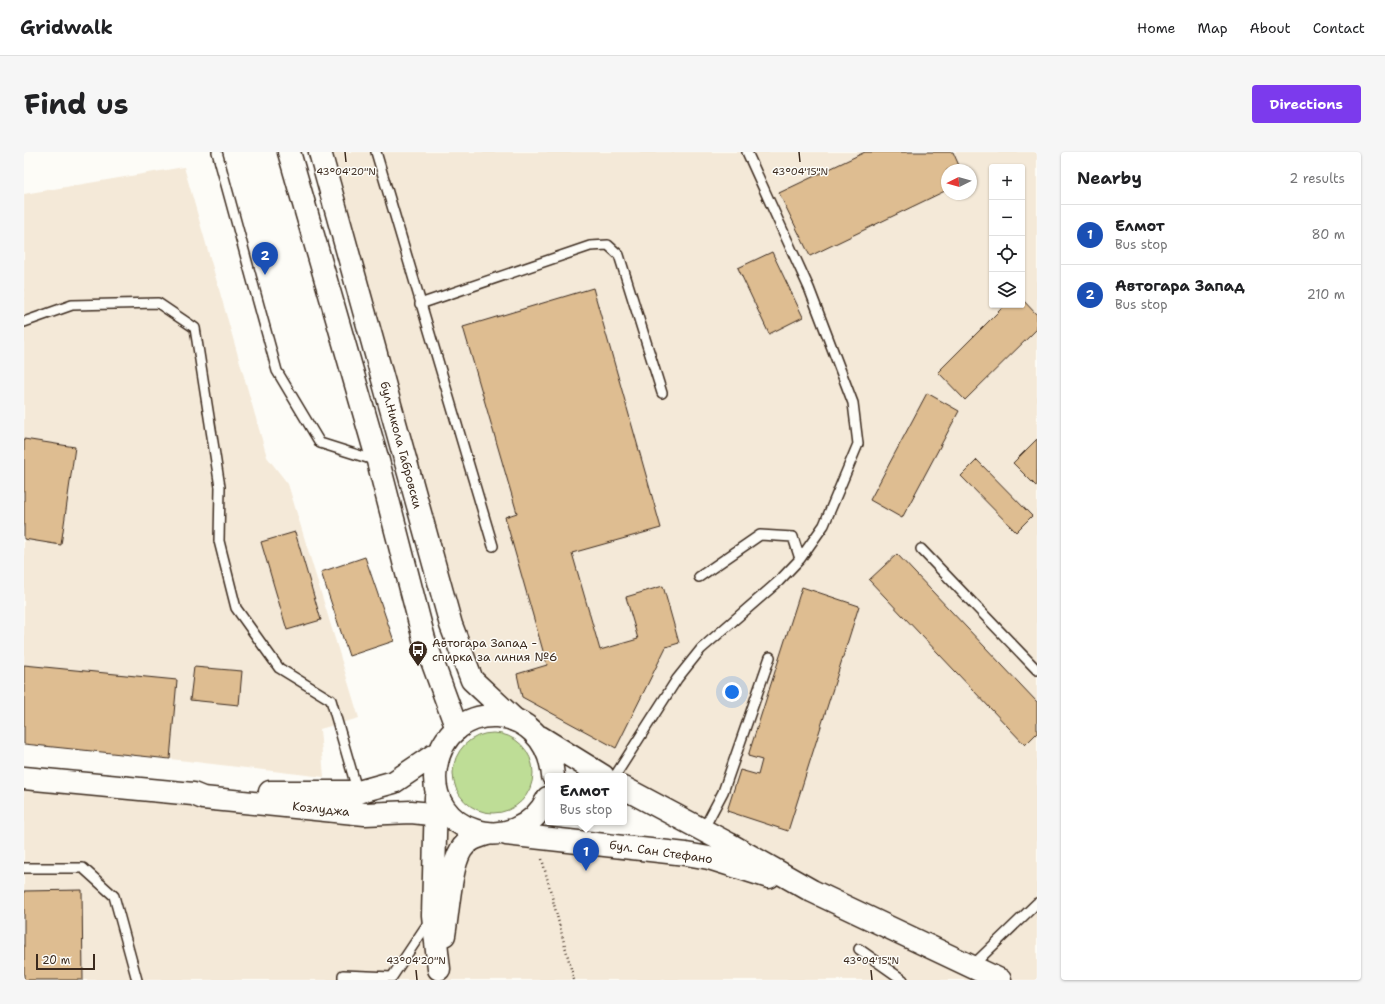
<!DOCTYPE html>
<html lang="en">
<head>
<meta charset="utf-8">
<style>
  :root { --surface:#fff; --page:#f6f6f6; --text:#202124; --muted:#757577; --line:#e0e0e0; --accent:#7c3aed }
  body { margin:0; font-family:"Shantell Sans",sans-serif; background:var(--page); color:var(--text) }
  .controls { position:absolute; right:12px; top:12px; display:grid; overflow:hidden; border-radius:4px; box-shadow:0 1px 3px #0004 }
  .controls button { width:36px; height:36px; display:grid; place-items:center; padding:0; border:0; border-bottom:1px solid var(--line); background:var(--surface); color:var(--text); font:20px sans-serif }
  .compass { position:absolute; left:917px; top:12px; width:36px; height:36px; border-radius:50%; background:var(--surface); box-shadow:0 1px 3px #0004; rotate:265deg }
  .scale { position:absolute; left:12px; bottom:10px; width:59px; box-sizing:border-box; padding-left:4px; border:2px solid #3b2a1e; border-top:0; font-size:11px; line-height:14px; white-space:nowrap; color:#3b2a1e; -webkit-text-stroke:3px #fdfcf7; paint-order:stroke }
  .you { position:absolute; left:708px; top:540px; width:14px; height:14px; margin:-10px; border:3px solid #fff; border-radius:50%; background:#1a73e8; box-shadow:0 0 0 6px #1a73e833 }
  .badge { display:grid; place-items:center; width:26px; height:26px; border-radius:50%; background:var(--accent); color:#fff; font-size:13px; font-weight:700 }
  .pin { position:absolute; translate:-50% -33px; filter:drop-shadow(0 1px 2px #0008) }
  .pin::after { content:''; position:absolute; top:21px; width:14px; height:12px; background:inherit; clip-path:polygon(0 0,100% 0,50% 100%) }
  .popup { position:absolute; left:521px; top:621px; width:82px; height:52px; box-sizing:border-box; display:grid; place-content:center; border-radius:4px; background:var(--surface); filter:drop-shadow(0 1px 3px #0005); font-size:13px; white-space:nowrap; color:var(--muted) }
  .popup b { font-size:15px; color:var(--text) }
  .popup::after { content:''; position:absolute; left:50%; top:100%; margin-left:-8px; border:8px solid transparent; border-top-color:var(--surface) }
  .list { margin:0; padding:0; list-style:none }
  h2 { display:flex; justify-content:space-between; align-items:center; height:52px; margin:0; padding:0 16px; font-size:17px }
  h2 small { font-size:13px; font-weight:400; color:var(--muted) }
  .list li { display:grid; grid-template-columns:26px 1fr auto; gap:12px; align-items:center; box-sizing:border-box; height:60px; padding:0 16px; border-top:1px solid var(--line) }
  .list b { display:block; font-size:15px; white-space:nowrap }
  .list p { margin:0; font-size:13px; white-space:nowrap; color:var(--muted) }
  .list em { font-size:13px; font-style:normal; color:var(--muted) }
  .icon { flex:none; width:22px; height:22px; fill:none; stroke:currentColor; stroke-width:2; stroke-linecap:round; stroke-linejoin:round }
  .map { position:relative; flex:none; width:1013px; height:828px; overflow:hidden; border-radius:4px }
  header { display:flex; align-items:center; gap:24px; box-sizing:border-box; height:56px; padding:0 20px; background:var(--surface); border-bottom:1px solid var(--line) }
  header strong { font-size:19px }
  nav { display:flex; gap:22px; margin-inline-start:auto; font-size:14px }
  .intro { display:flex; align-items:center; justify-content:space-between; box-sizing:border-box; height:96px; padding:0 24px }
  h1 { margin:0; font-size:28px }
  .button { padding:10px 18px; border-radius:4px; background:var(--accent); color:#fff; font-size:14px; font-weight:700 }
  main { display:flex; gap:24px; padding:0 24px }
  aside { flex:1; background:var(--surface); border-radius:4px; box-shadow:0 1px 3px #0004 }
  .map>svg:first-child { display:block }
</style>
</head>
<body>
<header>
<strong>Gridwalk</strong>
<nav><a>Home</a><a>Map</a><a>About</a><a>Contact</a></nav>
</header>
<div class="intro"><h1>Find us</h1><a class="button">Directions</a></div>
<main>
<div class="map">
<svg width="1013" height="828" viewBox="0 0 1013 828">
  <rect width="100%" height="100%" fill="#fdfcf7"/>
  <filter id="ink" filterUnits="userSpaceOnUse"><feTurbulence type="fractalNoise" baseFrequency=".025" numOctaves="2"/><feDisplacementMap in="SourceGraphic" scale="8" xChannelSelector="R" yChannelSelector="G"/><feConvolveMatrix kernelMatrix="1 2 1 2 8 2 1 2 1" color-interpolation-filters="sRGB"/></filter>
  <g filter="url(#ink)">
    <path fill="#f4e9d8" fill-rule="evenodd" d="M296 0H1013V828H0V627L341 662 662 702 786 738 600 636V624H579L448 528ZM968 15H998V153H968ZM923 18H947V42H923Z
      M160 15 243 305 264 332 335 566 296 577 300 625 146 607 0 592V42Z"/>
    <path fill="#bedd96" stroke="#7c845a" d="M429 621a40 40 0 1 1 80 0a40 40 0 1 1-80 0Z"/>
    <path fill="#debd91" stroke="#3b2a1e" d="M841 0H929L937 18H923V38L786 104 755 41Z
      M748 100 779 165 745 182 714 116Z
      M569 136 637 376 548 401 576 498 614 487 602 445 639 434 655 491 642 495 592 596 498 545 493 522 523 513 481 365 493 361 439 175Z
      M998 147 1013 163V177L941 248 914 220 981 153H998Z
      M903 241 935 259 878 366 846 348Z
      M0 287 51 295 37 393 0 387Z
      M1013 287V335L989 311Z
      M953 308 1008 364 992 380 937 324Z
      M271 380 297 468 263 478 237 390Z
      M873 402 1013 550V581L1001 593 845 428Z
      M341 405 370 489 325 504 297 420Z
      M778 435 835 454 764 679 703 659 716 618 734 623 738 608 724 604Z
      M0 513 153 528 146 607 0 592Z
      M170 515 218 519 215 553 166 548Z
      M58 738 59 828H0V739Z"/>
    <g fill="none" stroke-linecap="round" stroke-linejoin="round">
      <g stroke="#3b2a1e" stroke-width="12">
        <path id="service" d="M193 0 253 219 296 291 353 309
          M352 0 469 394
          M723 0 785 136 829 251 834 292 800 373 776 407
          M396 152 566 94 584 93 595 103 638 241
          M0 170 48 153 134 151 171 176 196 335 195 389 212 456 255 516 307 548 334 641
          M897 397 1013 518
          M591 624 653 527 677 497 755 429 776 407 769 385 736 383 675 425
          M679 678 699 640 746 505
          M0 716H59L90 744 113 828
          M835 797 879 828
          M948 814 1013 751
          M319 828V823L368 825 406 768"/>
      </g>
      <g stroke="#3b2a1e" stroke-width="25">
        <path id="tertiary" d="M265 0 354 309 400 487 433 577
          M296 0 427 473 448 528 491 568
          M412 645 409 763 415 817
          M420 783C424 761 426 716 437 698 443 688 453 685 463 682"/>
      </g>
      <g stroke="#3b2a1e" stroke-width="25">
        <path id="secondary" d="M516 585 579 624
          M0 626 169 642 179 646 341 662 387 660 426 664
          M600 636 705 692 788 739 976 828
          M246 640H334L370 630 416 599
          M524 646C492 709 401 681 412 615 423 545 522 546 529 624
          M482 682 662 702 685 706 745 725"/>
      </g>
      <path stroke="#3b2a1e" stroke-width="2.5" stroke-dasharray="1 3" stroke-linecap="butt" d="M518 707 550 828"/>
      <use href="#service" stroke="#fdfcf7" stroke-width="9"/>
      <use href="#tertiary" stroke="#fdfcf7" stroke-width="22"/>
      <use href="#secondary" stroke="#fdfcf7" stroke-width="22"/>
    </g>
  </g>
  <path fill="none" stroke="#3b2a1e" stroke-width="1.5" d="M321 0 322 10M775 0 776 10M392 818 393 828M847 818 848 828"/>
  <defs>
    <g id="bus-pin" transform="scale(1)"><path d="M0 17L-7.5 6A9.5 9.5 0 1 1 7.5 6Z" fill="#3b2a1e" stroke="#fdfcf7"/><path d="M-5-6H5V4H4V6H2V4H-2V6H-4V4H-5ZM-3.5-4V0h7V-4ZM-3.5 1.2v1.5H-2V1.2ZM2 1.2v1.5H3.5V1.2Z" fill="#fff"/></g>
  </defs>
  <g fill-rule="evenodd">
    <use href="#bus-pin" x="394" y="498"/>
  </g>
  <g text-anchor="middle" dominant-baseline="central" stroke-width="3" stroke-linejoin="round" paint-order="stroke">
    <g font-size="12" fill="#3b2a1e" stroke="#fdfcf7">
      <text transform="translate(377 293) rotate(75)">бул.Никола Габровски</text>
      <text transform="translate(297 657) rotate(6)">Козлуджа</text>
      <text transform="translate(637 700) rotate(8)">бул. Сан Стефано</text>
    </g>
    <g font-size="12" fill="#3b2a1e" stroke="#fdfcf7" text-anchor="start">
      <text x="408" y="491">Автогара Запад -<tspan x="408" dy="14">спирка за линия №6</tspan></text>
    </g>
  </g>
  <g font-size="10" text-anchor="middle" fill="#3b2a1e" stroke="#fdfcf7" stroke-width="3" stroke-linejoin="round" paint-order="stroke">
    <text x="322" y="23">43°04'20"N</text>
    <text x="776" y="23">43°04'15"N</text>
    <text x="392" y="812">43°04'20"N</text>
    <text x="847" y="812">43°04'15"N</text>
  </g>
</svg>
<div class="controls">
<button>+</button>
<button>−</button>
<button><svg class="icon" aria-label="locate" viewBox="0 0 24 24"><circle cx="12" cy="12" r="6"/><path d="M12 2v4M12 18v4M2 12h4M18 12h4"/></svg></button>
<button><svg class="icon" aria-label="layers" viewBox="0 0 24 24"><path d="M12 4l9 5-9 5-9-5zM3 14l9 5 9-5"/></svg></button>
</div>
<svg class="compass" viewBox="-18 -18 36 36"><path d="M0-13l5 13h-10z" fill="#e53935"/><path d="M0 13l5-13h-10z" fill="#757577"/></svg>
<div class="scale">20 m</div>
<div class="you"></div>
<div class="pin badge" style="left:562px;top:719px;background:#1a4fb4">1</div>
<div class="popup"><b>Елмот</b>Bus stop</div>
<div class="pin badge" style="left:241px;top:123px;background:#1a4fb4">2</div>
</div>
<aside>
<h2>Nearby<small>2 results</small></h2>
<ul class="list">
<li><span class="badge" style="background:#1a4fb4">1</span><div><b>Елмот</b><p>Bus stop</p></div><em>80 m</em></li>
<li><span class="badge" style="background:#1a4fb4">2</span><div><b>Автогара Запад</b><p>Bus stop</p></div><em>210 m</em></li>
</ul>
</aside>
</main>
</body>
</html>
